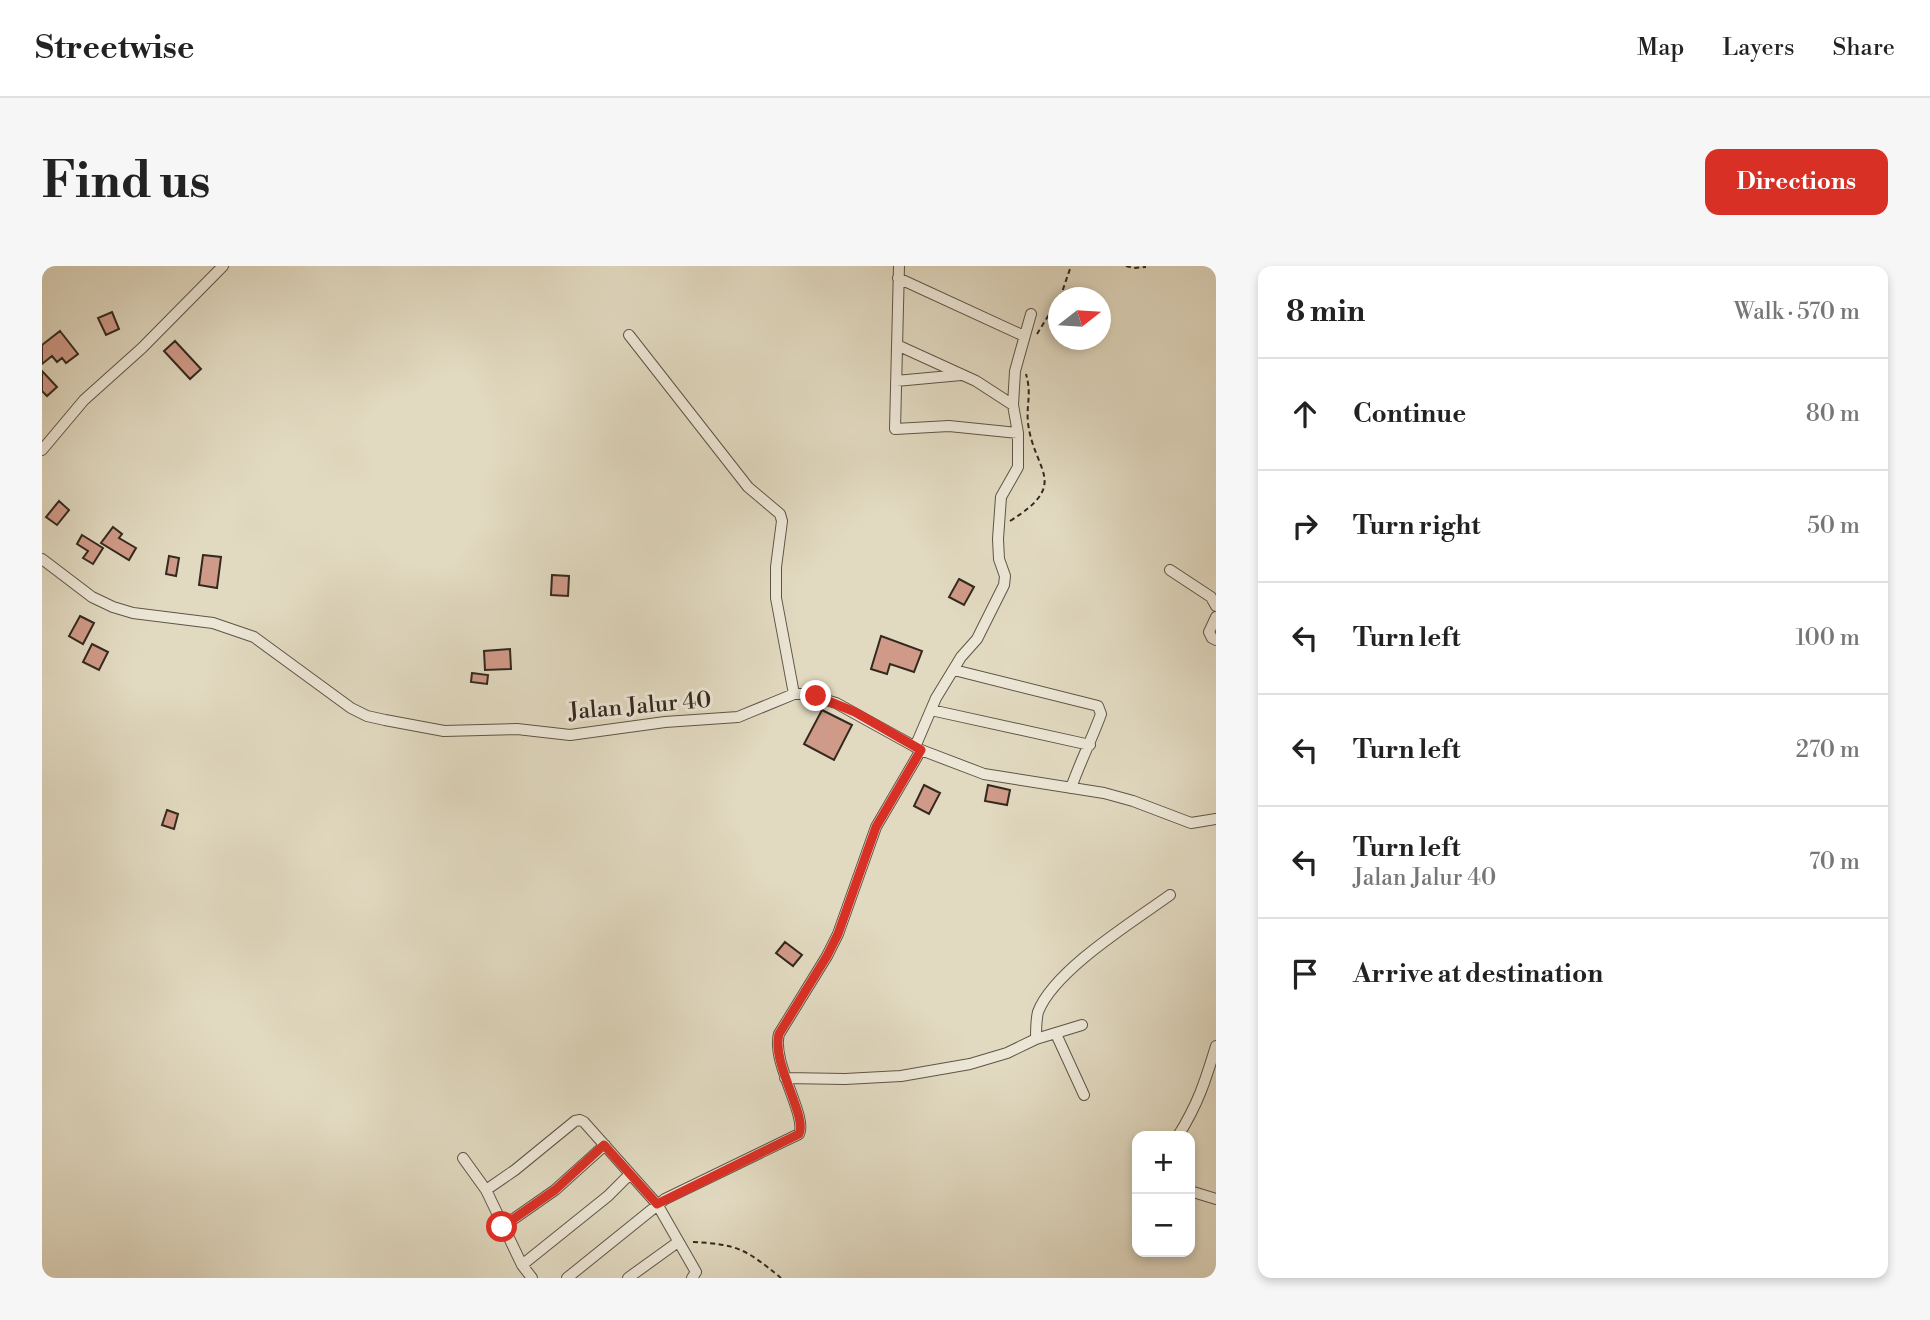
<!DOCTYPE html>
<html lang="en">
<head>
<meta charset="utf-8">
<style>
  :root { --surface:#fff; --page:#f6f6f6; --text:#222; --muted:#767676; --line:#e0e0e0; --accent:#d93025 }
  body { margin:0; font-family:"Libre Bodoni",serif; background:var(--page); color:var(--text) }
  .controls { position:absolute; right:21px; bottom:21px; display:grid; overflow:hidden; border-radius:14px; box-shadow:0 4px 10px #0003 }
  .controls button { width:63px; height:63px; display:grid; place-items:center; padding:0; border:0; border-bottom:2px solid var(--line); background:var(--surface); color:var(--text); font:35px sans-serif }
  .compass { position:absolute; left:1006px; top:21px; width:63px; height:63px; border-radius:50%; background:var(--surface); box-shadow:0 4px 10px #0003; rotate:73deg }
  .stop { position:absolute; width:21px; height:21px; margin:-16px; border:5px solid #d93025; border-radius:50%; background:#fff }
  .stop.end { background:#d93025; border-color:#fff; box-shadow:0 2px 7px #0008 }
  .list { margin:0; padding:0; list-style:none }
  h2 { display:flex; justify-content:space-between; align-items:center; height:91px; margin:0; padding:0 28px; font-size:30px }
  h2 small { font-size:23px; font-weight:400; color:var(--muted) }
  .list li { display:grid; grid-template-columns:46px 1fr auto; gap:21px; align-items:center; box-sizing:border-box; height:112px; padding:0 28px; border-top:2px solid var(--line) }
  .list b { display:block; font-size:26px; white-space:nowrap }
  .list p { margin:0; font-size:23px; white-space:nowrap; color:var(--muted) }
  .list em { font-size:23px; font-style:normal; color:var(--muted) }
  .icon { flex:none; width:38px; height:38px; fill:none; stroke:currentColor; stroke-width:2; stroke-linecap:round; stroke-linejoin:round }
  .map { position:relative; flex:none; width:1174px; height:1012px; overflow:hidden; border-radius:14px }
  header { display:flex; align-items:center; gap:42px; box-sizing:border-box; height:98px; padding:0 35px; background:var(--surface); border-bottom:2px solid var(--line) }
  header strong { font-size:33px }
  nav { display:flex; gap:38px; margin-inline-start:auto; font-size:24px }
  .intro { display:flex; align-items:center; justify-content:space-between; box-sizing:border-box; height:168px; padding:0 42px }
  h1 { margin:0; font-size:49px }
  .button { padding:18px 32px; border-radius:14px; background:var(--accent); color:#fff; font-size:24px; font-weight:700 }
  main { display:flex; gap:42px; padding:0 42px }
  aside { flex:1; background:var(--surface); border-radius:14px; box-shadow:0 4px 10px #0003 }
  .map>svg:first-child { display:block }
</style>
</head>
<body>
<header>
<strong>Streetwise</strong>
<nav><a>Map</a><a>Layers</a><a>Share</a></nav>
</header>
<div class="intro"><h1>Find us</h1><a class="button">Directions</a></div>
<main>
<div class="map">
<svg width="1174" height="1012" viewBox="0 0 1174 1012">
  <rect width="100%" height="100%" fill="#e1d9c0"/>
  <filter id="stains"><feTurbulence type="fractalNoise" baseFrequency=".00286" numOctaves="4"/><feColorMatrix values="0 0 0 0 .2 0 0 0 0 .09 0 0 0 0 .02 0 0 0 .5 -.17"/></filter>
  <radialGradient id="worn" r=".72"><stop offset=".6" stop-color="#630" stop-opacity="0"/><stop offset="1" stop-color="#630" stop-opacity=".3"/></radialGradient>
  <path fill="#d09a88" stroke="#33291e" stroke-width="2" d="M70 46 77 63 64 69 56 52Z
    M18 65 36 88 24 97 20 92 15 96 10 90 0 98V79Z
    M133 75 159 103 148 113 122 85Z
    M0 105 15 121 5 130 0 125Z
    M17 235 27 244 15 259 4 251Z
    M71 261 80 268 77 272 94 282 87 294 59 277Z
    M40 269 61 282 51 298 41 292 46 285 35 278Z
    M161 289 179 291 175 322 157 319Z
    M127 290 137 292 134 310 124 308Z
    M510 309 527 310 526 330 509 329Z
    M917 313 932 321 922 339 907 331Z
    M38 350 52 357 41 378 27 370Z
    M839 370 880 385 872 406 848 398 845 408 829 403Z
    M50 378 66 386 57 404 41 396Z
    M468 383 469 403 443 404 442 385Z
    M430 407 446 409 445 418 429 416Z
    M780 444 810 459 792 494 762 478Z
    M882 519 898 527 887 548 872 540Z
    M946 519 968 524 965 539 943 535Z
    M125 544 136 548 132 563 120 559Z
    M743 676 760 689 751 700 734 687Z"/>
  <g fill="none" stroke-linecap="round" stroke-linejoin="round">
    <g stroke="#5e5546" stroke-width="12">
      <path id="street" d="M857 0 853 163 907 160 976 167
        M856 12 982 70
        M587 69 706 221 738 248 740 255 734 301V332L752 428
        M855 79 934 115 971 139
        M854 115 919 109
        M0 184 42 134 100 82 181 0
        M0 293 50 331 71 341 91 347 171 357 212 371 309 442 325 450 343 454 402 465 475 463 528 469 623 456 696 451 752 428H764L794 437 879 484 942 508 1062 527 1091 535 1149 557 1174 553
        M1128 304 1169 331 1174 340
        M1174 351 1167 366 1170 372 1174 374
        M912 404 1056 440 1059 448C1050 473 1038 496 1029 522
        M889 444 1048 479
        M873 481 894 432 919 391 935 373 962 319 963 310 957 293 956 273 959 231 976 201V167L971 139 973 105 989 48
        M1014 768 1042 829
        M994 773 1040 759
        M743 812 803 813 859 810 928 798 965 787 994 773C994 765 994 754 996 746 1012 704 1092 655 1128 629
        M1136 870C1156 838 1163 816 1174 780
        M421 892 444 924 480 999 490 1012
        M444 924 473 904 533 855 538 854 542 856 615 938 654 1006 650 1012
        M1148 925 1174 933
        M460 961 513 924 563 879
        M480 999 566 930 588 908
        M525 1012 623 933 757 868C766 851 729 796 737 768L785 690 796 668 834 561 879 484
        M586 1012 636 976"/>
    </g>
    <path stroke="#33291e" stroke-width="2" stroke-dasharray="5 3.5" stroke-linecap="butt" d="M1084 0 1091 2 1104 1
      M1018 32 1029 0
      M995 68 1016 34
      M968 255C1029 217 992 206 986 157 984 138 990 129 984 108
      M651 976C696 978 705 984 739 1012"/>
    <use href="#street" stroke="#ece6d6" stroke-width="10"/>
  </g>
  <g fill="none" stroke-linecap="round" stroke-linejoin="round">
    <path stroke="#d93025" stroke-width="9" d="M460 961 513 924 562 879 615 938 757 868C766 851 729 797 737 768L785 690 796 668 834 561 879 484 813 446 774 430"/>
  </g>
  <g text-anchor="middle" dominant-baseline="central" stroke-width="6" stroke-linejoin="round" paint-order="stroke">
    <g font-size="23" fill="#33291e" stroke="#ece6d6">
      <text transform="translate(598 440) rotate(-5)">Jalan Jalur 40</text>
    </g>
  </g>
  <rect width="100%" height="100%" filter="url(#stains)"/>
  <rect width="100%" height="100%" fill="url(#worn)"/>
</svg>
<div class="controls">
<button>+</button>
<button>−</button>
</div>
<svg class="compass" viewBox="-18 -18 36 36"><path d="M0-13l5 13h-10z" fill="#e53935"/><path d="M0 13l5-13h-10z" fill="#767676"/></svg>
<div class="stop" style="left:460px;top:961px"></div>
<div class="stop end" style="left:774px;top:430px"></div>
</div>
<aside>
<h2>8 min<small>Walk · 570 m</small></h2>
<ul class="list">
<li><svg class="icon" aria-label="ahead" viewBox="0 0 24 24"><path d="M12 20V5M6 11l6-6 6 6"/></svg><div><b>Continue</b></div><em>80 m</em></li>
<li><svg class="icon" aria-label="right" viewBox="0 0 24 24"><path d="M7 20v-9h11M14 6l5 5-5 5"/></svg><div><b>Turn right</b></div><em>50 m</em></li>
<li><svg class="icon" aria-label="left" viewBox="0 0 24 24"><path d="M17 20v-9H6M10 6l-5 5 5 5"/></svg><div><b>Turn left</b></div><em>100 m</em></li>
<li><svg class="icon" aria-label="left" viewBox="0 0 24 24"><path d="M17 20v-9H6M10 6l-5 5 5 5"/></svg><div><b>Turn left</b></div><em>270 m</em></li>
<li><svg class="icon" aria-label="left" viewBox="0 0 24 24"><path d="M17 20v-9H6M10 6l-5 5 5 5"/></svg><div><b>Turn left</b><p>Jalan Jalur 40</p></div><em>70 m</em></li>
<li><svg class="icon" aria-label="arrive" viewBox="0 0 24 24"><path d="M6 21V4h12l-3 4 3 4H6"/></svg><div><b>Arrive at destination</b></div></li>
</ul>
</aside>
</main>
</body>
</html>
